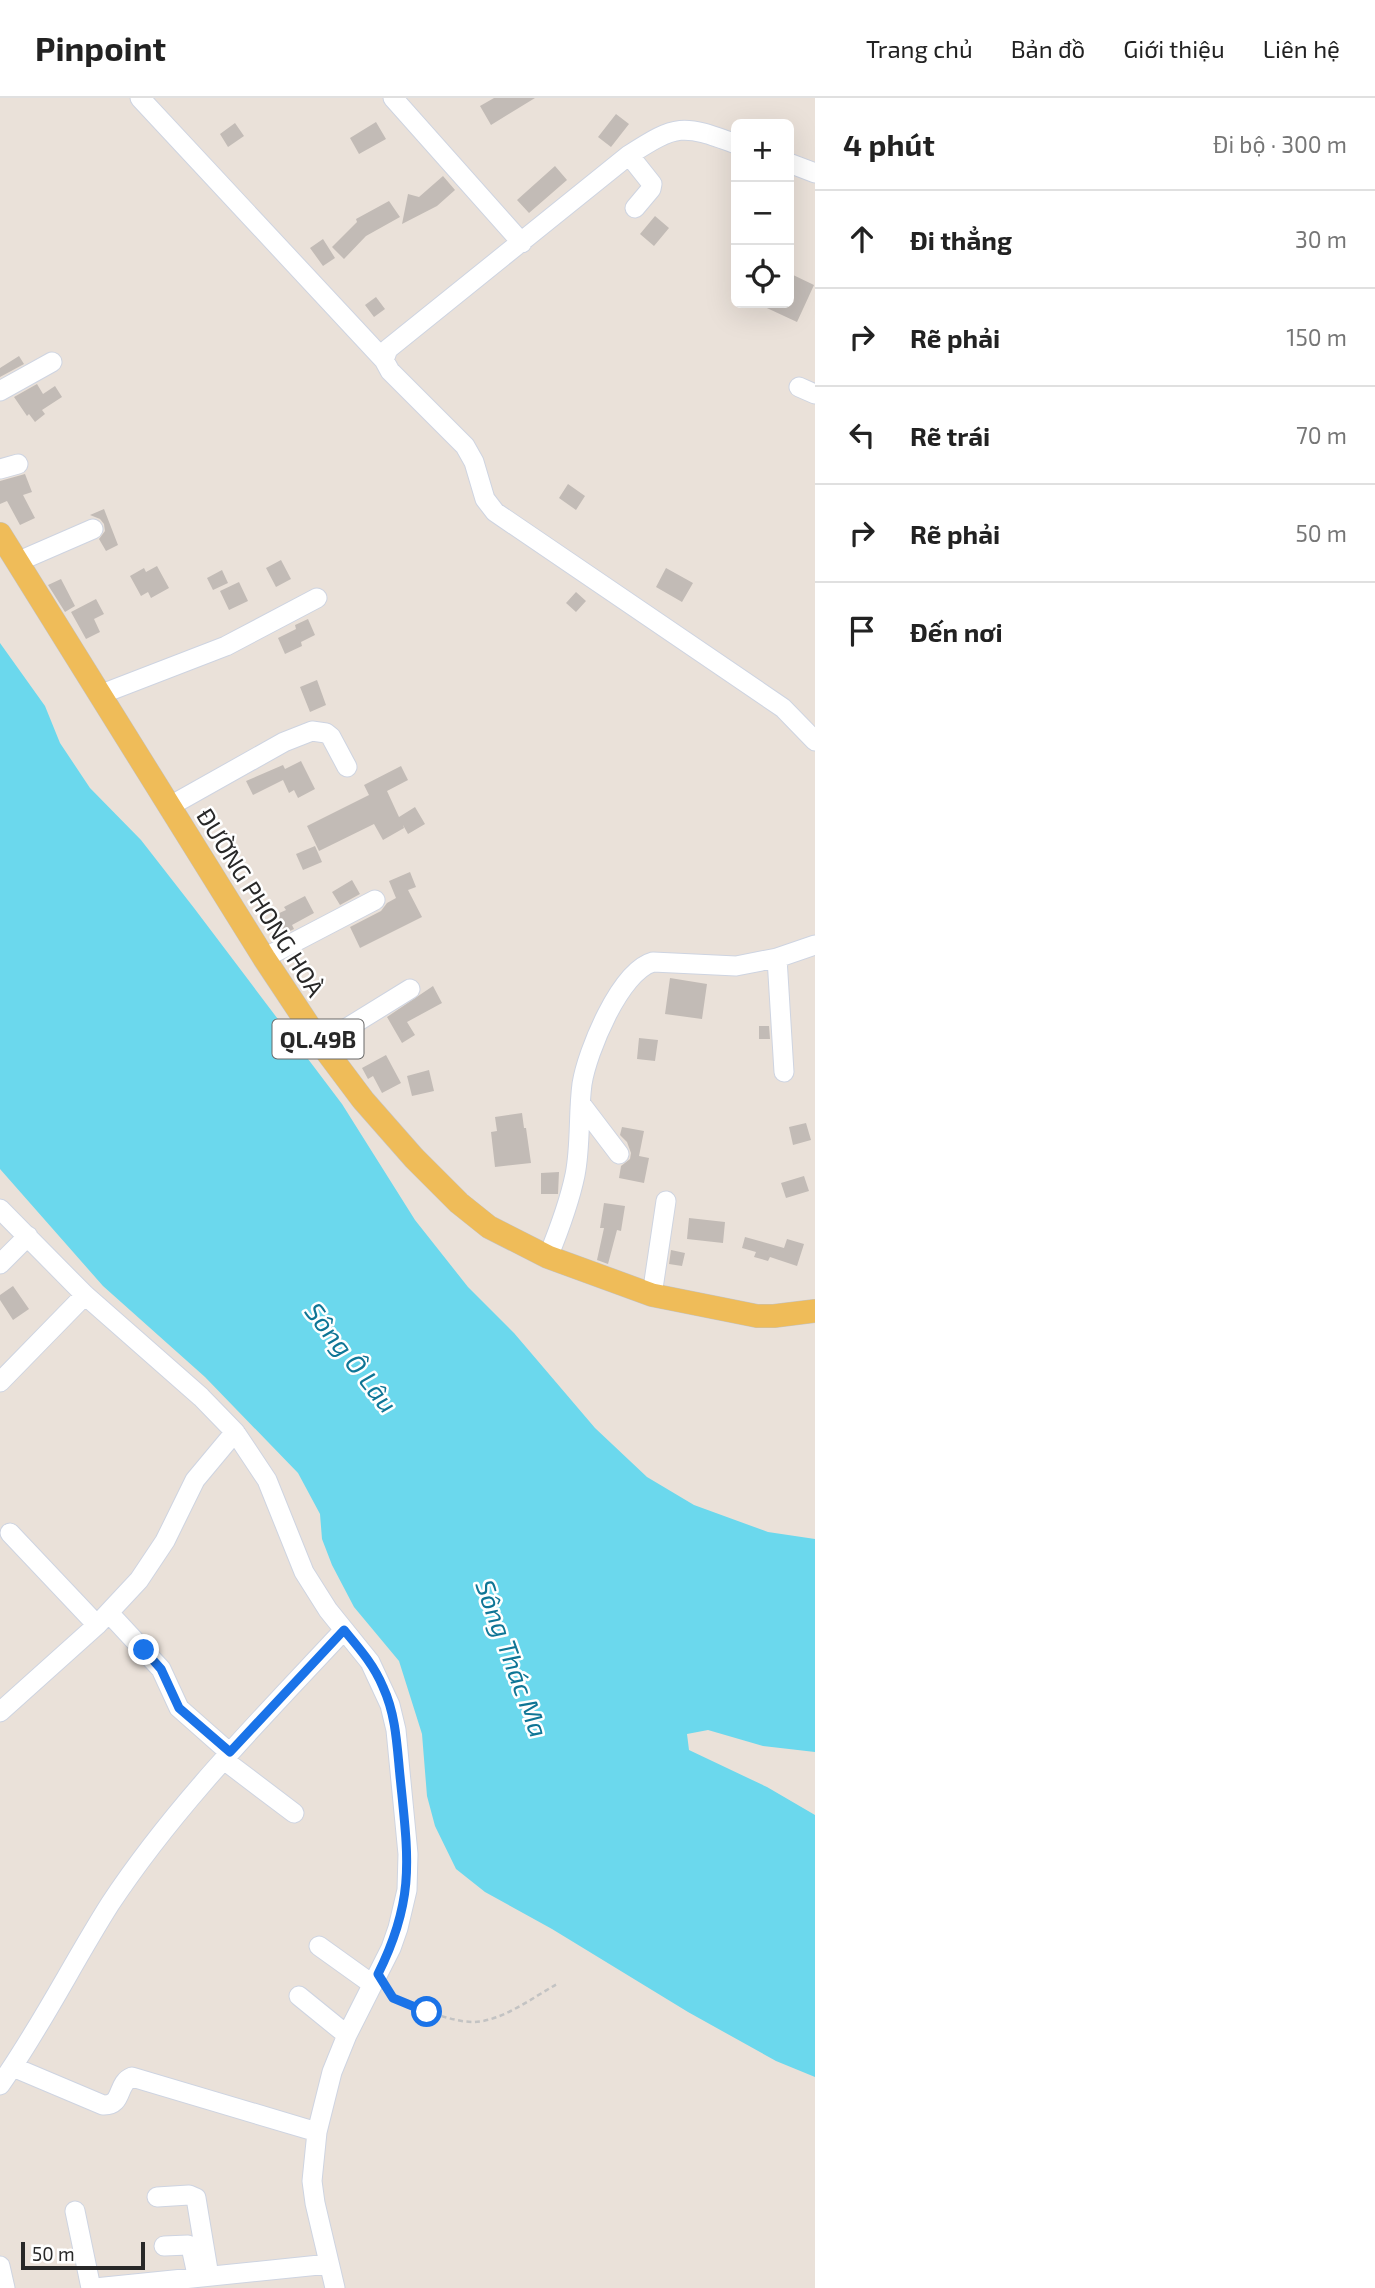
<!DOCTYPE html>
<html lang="vi">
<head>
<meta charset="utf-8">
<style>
  :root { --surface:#fff; --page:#f6f6f6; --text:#222; --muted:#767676; --line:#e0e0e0 }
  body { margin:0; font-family:"Exo 2",sans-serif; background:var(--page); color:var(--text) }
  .controls { position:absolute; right:21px; top:21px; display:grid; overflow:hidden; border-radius:10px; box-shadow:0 7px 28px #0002 }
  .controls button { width:63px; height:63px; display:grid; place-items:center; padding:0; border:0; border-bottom:2px solid var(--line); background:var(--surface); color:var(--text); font:35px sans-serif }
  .scale { position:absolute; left:21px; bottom:18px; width:124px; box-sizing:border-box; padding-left:7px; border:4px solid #282828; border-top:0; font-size:19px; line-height:24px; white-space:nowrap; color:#282828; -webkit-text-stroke:5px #fff; paint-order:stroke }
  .stop { position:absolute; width:21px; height:21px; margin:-16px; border:5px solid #1a73e8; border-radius:50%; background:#fff }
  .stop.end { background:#1a73e8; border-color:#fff; box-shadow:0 2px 7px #0008 }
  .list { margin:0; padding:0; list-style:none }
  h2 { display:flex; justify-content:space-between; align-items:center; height:91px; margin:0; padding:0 28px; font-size:30px }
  h2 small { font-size:23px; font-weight:400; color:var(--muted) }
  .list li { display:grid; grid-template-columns:46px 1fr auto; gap:21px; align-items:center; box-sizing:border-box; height:98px; padding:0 28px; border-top:2px solid var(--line) }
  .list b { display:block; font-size:26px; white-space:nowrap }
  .list em { font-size:23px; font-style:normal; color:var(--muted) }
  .icon { flex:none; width:38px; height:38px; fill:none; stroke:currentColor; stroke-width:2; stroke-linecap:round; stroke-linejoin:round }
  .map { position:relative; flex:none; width:815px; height:2190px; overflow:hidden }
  header { display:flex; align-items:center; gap:42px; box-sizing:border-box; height:98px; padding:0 35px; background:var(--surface); border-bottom:2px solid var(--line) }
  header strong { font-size:33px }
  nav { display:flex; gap:38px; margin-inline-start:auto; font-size:24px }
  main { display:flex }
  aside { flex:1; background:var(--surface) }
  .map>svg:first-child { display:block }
</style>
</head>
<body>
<header>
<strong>Pinpoint</strong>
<nav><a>Trang chủ</a><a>Bản đồ</a><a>Giới thiệu</a><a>Liên hệ</a></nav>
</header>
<main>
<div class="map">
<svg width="815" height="2190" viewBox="0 0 815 2190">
  <rect width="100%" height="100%" fill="#eae1d9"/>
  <path fill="#6bd8ed" d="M0 545 45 608 60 645 90 690 141 742 194 810 342 1006 415 1122 468 1189 514 1235 595 1330 647 1379 694 1407 768 1434 815 1441V1654L763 1648 708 1632 687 1636 689 1652 767 1689 815 1717V1979L776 1963 688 1914 552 1831 485 1794 456 1771 435 1728 427 1698 422 1636 399 1563 354 1509 332 1467 322 1441 320 1416 298 1375 205 1279 103 1188 0 1071Z"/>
  <path fill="#c2bbb6" d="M494 0H535L491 27 480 8Z
    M616 16 629 26 611 49 598 39Z
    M376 24 386 41 359 56 350 40Z
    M235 25 244 38 228 49 220 36Z
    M555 68 567 82 529 115 517 102Z
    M443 78 455 92 437 108 402 126 408 96 419 99Z
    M389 103 400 119 366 138 344 161 332 149 357 124 356 121Z
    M655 118 669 130 654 148 640 136Z
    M323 141 335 160 323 168 310 150Z
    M789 175 814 187 797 224 756 205H789Z
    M376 199 385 211 374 219 365 207Z
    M19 258 24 266 0 279V270Z
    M37 286 43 296 55 288 62 299 42 312 45 316 35 324 29 316 27 318 14 299Z
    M25 376 32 394 23 397 35 420 20 427 7 403 0 406V383Z
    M568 386 585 398 576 412 559 400Z
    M104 411 118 447 106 453 99 441 105 433 104 426 100 421 90 417Z
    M281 462 291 481 276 489 266 470Z
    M157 468 169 490 151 500 148 494 141 498 130 478 144 470 146 474Z
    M666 470 693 485 682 504 656 489Z
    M222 472 228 485 213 492 207 480Z
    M61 481 75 508 65 514 48 487Z
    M239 484 248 503 229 512 220 493Z
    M576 494 586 503 576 514 566 505Z
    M96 501 104 516 94 521 100 534 86 541 71 514Z
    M308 521 315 537 301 544 302 548 285 556 278 540 296 531 295 527Z
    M317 582 326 607 310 614 300 589Z
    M301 663 315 691 298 700 294 692 289 695 283 682 253 697 246 683 283 667 285 671Z
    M401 668 408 682 387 693 399 719 415 709 425 726 408 736 403 727 404 730 383 742 374 726 319 753 307 728 369 697 364 687Z
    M315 748 322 764 303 772 296 756Z
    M410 774 416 789 408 792 422 819 360 850 350 829 381 813 387 805 396 800 389 783Z
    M352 782 360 796 340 807 332 794Z
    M305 798 314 815 292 827 294 831 278 839 273 828 279 825 275 817 286 812 284 809Z
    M670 880 707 886 702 921 665 916Z
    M433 888 442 905 407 924 415 937 402 945 387 919Z
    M759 928H769L770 941H759Z
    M639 940 658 942 655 963 637 961Z
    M386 957 401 985 382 995 373 978 368 981 362 970Z
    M429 972 434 993 412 998 407 978Z
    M522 1015 524 1030H526L531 1065 495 1069 491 1034 497 1033 495 1019Z
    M806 1025 811 1042 793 1047 789 1029Z
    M622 1029 644 1033 639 1058 649 1060 644 1085 619 1080 621 1068 630 1061 631 1055 627 1044 620 1037Z
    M559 1074 558 1096H541V1075Z
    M804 1078 809 1093 786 1100 781 1085Z
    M604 1105 625 1108 621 1133 617 1132 608 1166 597 1162 604 1130H600Z
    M689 1120 725 1124 723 1145 687 1141Z
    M745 1139 784 1150 787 1141 804 1146 797 1168 770 1159 768 1163 754 1159 756 1154 742 1150Z
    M671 1152 685 1155 682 1168 669 1166Z
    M13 1188 29 1211 13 1222 0 1202V1197Z"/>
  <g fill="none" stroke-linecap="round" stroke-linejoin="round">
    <g stroke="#ced4e1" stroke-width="21">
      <path id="minor" d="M140 0 384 262 390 273 465 348 474 364 485 401 495 414 783 610 815 643
        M393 0 522 145
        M629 57 652 86 651 91 635 110
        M789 65 815 75
        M384 262 388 251 629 57C677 26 682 26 736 46
        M799 289 815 296
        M0 293 52 264
        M0 371 18 366
        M17 464 93 431
        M99 597 226 548 317 500
        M170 708 284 644 312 633 326 635 331 639 347 669
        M264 860 375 802
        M777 860 784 974
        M321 946 410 891
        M581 1006 619 1056
        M0 1111 85 1197 201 1299 235 1334 267 1382 304 1474 328 1512 370 1564 390 1607 396 1632 408 1756 407 1792 398 1830 391 1850 347 1937 332 1974 317 2034 312 2083 315 2105 335 2190
        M548 1159C559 1132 569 1106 575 1077 581 1047 578 1016 582 986 587 954 620 873 653 864L736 868 777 860 815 847
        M0 1166 28 1138
        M652 1197 666 1103
        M0 1284 85 1197
        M10 1435 97 1527
        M109 1515 161 1571 179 1610 230 1655
        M0 1614 97 1527 139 1482 165 1443 195 1382 235 1334
        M224 1662 294 1715
        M319 1848 372 1886
        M299 1898 347 1937
        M13 1969 103 2007C124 2008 116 1985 132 1979L317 2034
        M0 1987C41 1929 72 1866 110 1806 176 1706 263 1619 344 1532
        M157 2099 189 2097 196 2100 209 2178
        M75 2113 91 2190
        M164 2148 188 2147 191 2149 196 2172
        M0 2168 5 2190
        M95 2190 329 2166"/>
    </g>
    <g stroke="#c3c3c3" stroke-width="24">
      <path id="major" d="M0 436 264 860 321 946 363 1002 414 1060 459 1105 489 1129 548 1159 652 1197 757 1218H774L815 1213"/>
    </g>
    <path stroke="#c3c3c3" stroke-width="2.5" stroke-dasharray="5 3.5" stroke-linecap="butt" d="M388 1894C399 1906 416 1911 431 1915 445 1919 459 1924 474 1924 502 1923 532 1900 557 1886"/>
    <use href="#minor" stroke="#fff" stroke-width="19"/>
    <use href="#major" stroke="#efbc59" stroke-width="23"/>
  </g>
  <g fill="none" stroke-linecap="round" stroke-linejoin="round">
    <path stroke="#1a73e8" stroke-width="9" d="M144 1552 161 1571 179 1610 230 1654 344 1532C359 1550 374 1567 383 1589 396 1617 397 1648 400 1678 408 1759 416 1800 378 1876L393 1900 427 1914"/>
  </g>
  <g text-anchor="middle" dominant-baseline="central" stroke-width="5" stroke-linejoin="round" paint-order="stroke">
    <rect fill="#fff" stroke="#686868" stroke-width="2" x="272.5" y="921.5" width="91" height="39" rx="5"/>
    <g font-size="23" font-weight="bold" fill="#282828">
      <text x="318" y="941">QL.49B</text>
    </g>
    <g font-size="24" fill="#282828" stroke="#fff">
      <text transform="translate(261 804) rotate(58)">ĐƯỜNG PHONG HOÀ</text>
    </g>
    <g font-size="26" font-style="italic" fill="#0e7595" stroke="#fff">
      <text transform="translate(352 1259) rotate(52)">Sông Ô Lâu</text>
      <text transform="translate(513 1560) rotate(70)">Sông Thác Ma</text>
    </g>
  </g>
</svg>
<div class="controls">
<button>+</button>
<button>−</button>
<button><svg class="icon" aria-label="locate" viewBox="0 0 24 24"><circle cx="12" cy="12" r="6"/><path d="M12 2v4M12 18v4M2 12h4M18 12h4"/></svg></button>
</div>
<div class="scale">50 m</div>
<div class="stop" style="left:427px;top:1914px"></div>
<div class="stop end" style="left:144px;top:1552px"></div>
</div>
<aside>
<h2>4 phút<small>Đi bộ · 300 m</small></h2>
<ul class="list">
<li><svg class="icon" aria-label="ahead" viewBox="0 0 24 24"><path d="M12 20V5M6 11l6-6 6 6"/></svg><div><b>Đi thẳng</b></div><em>30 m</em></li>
<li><svg class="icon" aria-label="right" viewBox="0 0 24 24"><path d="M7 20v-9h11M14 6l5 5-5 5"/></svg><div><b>Rẽ phải</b></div><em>150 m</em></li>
<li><svg class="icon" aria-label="left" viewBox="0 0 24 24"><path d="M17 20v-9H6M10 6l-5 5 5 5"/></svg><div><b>Rẽ trái</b></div><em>70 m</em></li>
<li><svg class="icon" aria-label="right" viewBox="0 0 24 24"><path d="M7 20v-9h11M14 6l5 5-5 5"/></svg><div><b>Rẽ phải</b></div><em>50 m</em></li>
<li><svg class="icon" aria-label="arrive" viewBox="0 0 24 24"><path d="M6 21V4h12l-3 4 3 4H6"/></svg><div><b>Đến nơi</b></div></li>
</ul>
</aside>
</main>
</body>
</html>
